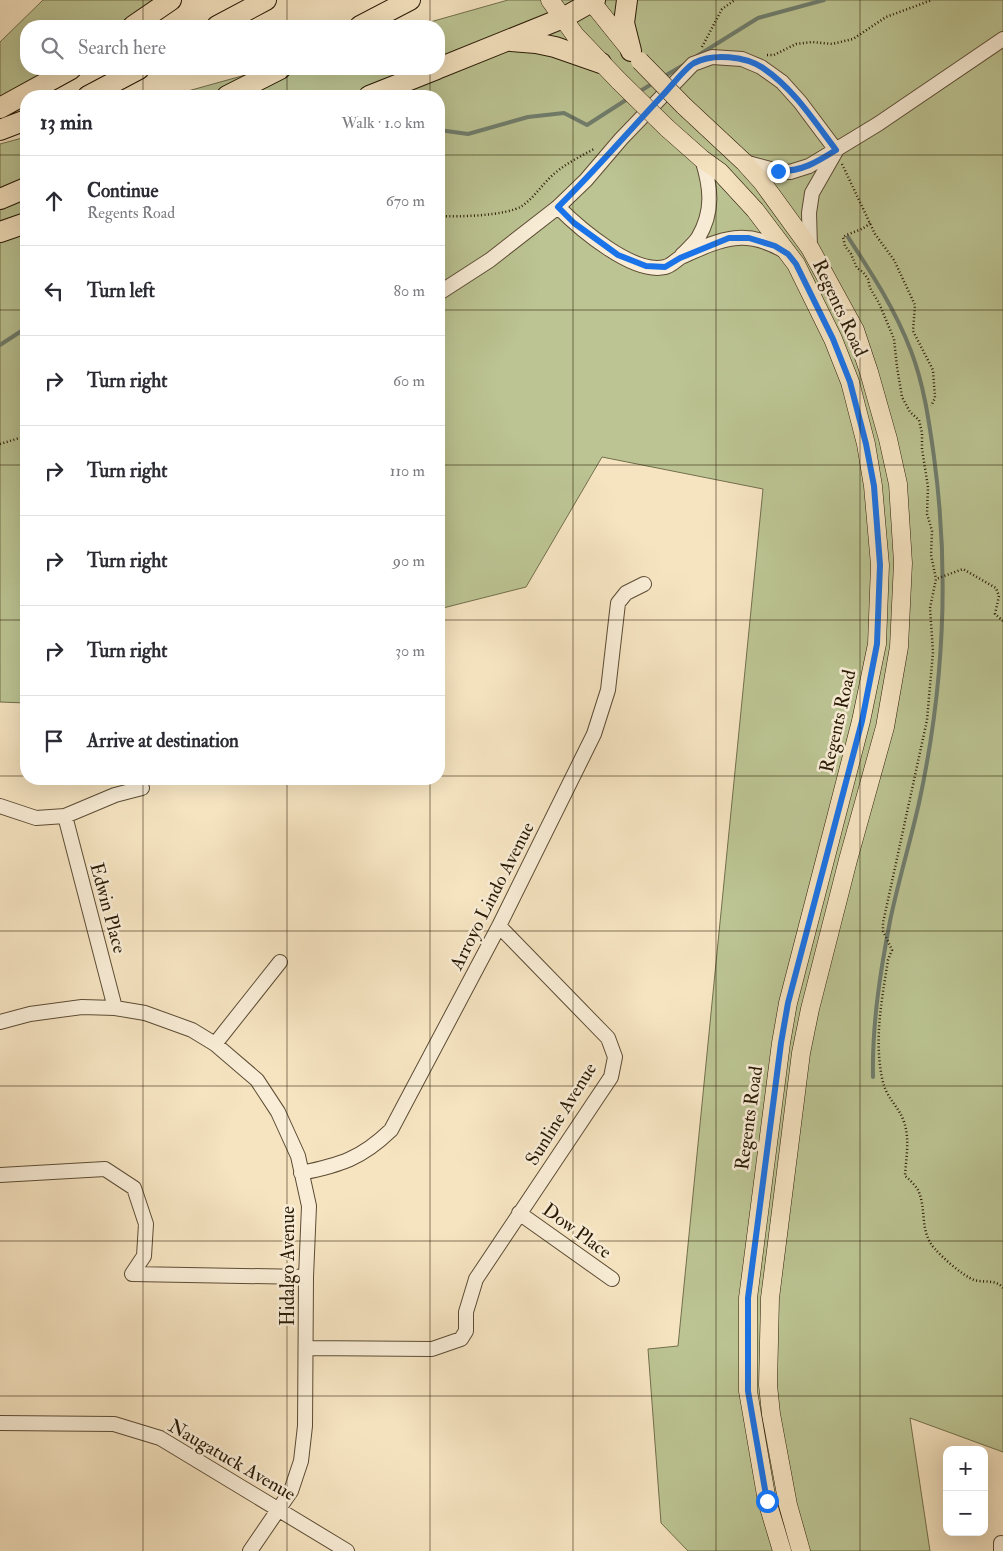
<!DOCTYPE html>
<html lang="en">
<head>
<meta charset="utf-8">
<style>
  :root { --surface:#fff; --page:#f2f2f3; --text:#2b2b33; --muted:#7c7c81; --line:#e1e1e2 }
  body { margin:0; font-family:"IM FELL Double Pica",serif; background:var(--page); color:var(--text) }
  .controls { position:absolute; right:15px; bottom:15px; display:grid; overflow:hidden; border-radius:10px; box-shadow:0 5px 20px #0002 }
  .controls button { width:45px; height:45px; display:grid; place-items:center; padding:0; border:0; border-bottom:1px solid var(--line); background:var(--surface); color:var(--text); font:25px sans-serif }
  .stop { position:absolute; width:15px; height:15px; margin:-11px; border:4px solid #1a73e8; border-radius:50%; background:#fff }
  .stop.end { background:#1a73e8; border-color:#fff; box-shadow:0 1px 5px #0008 }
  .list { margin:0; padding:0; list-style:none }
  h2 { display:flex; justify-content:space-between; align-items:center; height:65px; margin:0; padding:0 20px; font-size:21px }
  h2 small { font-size:16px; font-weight:400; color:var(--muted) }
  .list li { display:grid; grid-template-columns:32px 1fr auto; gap:15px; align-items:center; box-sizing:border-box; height:90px; padding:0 20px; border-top:1px solid var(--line) }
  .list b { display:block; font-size:19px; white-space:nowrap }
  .list p { margin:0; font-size:16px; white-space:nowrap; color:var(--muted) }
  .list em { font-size:16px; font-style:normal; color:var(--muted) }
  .icon { flex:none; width:28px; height:28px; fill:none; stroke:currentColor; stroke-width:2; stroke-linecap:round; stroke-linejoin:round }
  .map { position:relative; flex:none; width:1003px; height:1551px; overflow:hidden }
  .search { position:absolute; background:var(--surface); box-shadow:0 5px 20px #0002; left:20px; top:20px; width:425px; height:55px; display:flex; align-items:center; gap:12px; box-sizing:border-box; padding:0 18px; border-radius:20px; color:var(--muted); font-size:19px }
  .panel { position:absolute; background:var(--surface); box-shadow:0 5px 20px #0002; left:20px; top:90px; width:425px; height:695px; border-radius:20px }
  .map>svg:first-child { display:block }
</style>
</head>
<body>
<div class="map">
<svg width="1003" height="1551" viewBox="0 0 1003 1551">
  <rect width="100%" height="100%" fill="#f6e4c1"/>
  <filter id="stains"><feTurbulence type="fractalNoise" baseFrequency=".004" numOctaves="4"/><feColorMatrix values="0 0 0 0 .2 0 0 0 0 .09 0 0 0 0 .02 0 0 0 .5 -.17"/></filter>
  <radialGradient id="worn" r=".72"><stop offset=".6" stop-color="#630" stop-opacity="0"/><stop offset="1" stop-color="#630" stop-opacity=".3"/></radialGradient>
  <path fill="#bcc493" stroke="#726f4c" d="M43 0H155L118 26H26V69H54L0 99V42Z
    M508 0H1003V1452L910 1418 930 1551H688L661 1523 648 1349 678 1346 763 489 602 457 526 587 439 609V96H170L267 69H439V26H416Z
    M26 137V703L0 702V144Z"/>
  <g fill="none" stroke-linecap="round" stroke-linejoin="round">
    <path stroke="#6f7d6d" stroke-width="4" d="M697 56 758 18 824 0
      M663 77 687 63
      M637 93 655 82
      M439 130 468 134 528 117 564 113 587 125 629 98
      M848 237C872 274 895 309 911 351 924 385 929 421 934 457 950 575 944 687 919 803 910 843 898 882 890 921 880 973 872 1025 873 1077
      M0 345 26 328"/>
    <g stroke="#5c4c34" stroke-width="16">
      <path id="minor" d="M744 162 778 171 790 172 809 166 878 124 1003 39
        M558 207C579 228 633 275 665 267 671 266 676 260 681 257 721 239 745 227 786 252
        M810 248 809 213 812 193 836 151
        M682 255C687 250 694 244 698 238 714 211 711 187 702 159
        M439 293 490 260 558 207 586 180 621 139 693 64 712 57 742 59 761 67 782 82 800 102 836 150
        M0 806 36 818 65 816 115 795 142 788
        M65 816 115 1008
        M0 1022 30 1014 82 1007 115 1008 145 1013 192 1030 215 1044 257 1080 278 1112 298 1156 309 1206 306 1277 305 1426 301 1461 291 1491 250 1551
        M215 1044 280 962
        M301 1173C340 1165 361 1159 391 1130L499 926 594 734 608 690 618 603 626 593 644 584
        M0 1175 105 1169 134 1188 146 1224 144 1256 132 1274 306 1277
        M519 1213 612 1279
        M306 1348 432 1349 461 1339 466 1331V1312L476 1279 611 1077 615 1057 608 1038 499 926
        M0 1423 114 1424 160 1438 347 1551
        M1001 1551V1543"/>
    </g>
    <g stroke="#291a05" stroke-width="19">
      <path id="major" d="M550 0 575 35 619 81
        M590 0 631 51
        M684 106 744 162 762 182 810 248 855 330 869 372 888 439 898 484 903 563 899 647 885 727 848 860 810 1009 801 1053 770 1298 768 1385 771 1414 788 1505 801 1551
        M667 128 702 159 720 172 755 210 796 264 833 339 850 382 866 444 873 486 880 565 877 644 861 721 788 1003 781 1043 748 1298V1391L767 1501 782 1551"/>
    </g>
    <g stroke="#291a05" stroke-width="22">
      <path id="highway" d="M627 0 624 23 631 51
        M133 26 171 0
        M217 26 266 0
        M360 26 410 0
        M511 41 536 43 555 47 601 63
        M439 68 563 18 595 0
        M88 96 139 69
        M227 96 280 69
        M369 96 437 69
        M0 108 71 69
        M0 130 26 120
        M0 199 26 188
        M0 232 26 223"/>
    </g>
    <path stroke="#291a05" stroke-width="2.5" stroke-dasharray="1 2.5" stroke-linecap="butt" d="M702 47 722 9 735 0
      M767 55H774L796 44 812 42 832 44 853 39 886 17 932 0
      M842 164 875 234 894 260 915 305 913 331 933 370 935 398 931 406
      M439 216C458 217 506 216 522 206 535 197 543 183 555 173 567 163 581 156 594 149
      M870 223C864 230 851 232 843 237L845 246 851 254 857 268 863 272 868 279 870 288 879 303 894 339 897 367 902 397 910 412 919 420 922 433V449L928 487 927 514 932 531 931 555 936 579
      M0 444 26 436
      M1003 621 995 614 999 596 996 588 963 569 936 579 930 608 933 652 927 720 883 923V931L892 950 888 960C882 999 874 1038 882 1078 886 1099 899 1106 904 1122 910 1139 906 1158 905 1176 910 1180 915 1185 918 1190 927 1209 919 1232 935 1249 944 1259 962 1275 974 1280 984 1283 996 1279 1003 1288"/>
    <use href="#minor" stroke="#f9edd7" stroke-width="14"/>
    <use href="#major" stroke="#f6e4c1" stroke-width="18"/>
    <use href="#highway" stroke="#f6e4c1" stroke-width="20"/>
    <g stroke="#291a05" stroke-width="19" stroke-linecap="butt">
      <path id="major-bridge" d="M640 61 684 106
        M619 81 667 128"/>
    </g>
    <use href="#major-bridge" stroke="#f6e4c1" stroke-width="18"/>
  </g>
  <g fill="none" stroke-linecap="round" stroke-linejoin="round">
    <path stroke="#1a73e8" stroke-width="6" d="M767 1501 748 1391V1298L781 1043 788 1003 862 721 877 644 880 565 874 486 866 444 850 382 833 339 796 264 788 254 775 246 749 238H729L680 258 665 267 646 266 618 255 574 223 558 207C594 172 627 133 662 96 670 88 685 68 694 63 713 53 745 56 763 68 794 89 814 121 836 150 817 162 801 172 778 171"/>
  </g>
  <path fill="none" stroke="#291a05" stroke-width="1" stroke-opacity="0.55" d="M143 0V26M287 0V26M430 0V26M573 0V1551M716 0V1551M860 0V1551M143 69V96M287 69V96M430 69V96M0 155H26M439 155H1003M0 310H26M439 310H1003M0 465H26M439 465H1003M0 620H26M439 620H1003M0 776H26M439 776H1003M143 779V1551M287 779V1551M430 779V1551M0 931H1003M0 1086H1003M0 1241H1003M0 1396H1003"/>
  <g text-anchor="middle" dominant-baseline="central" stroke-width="5" stroke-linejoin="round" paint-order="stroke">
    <g font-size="19" fill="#291a05" stroke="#f9edd7">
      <text transform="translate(840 308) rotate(65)">Regents Road</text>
      <text transform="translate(838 721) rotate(-77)">Regents Road</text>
      <text transform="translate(492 896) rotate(-63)">Arroyo Lindo Avenue</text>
      <text transform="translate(108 908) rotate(75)">Edwin Place</text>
      <text transform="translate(561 1114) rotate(-58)">Sunline Avenue</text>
      <text transform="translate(749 1118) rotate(-82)">Regents Road</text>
      <text transform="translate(577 1231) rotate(36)">Dow Place</text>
      <text transform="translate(288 1266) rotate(-90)">Hidalgo Avenue</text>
      <text transform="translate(232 1460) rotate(30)">Naugatuck Avenue</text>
    </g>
  </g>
  <rect width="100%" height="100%" filter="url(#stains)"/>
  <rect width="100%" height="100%" fill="url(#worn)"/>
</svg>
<div class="controls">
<button>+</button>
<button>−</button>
</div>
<div class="stop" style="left:767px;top:1501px"></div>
<div class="stop end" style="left:778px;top:171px"></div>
<div class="search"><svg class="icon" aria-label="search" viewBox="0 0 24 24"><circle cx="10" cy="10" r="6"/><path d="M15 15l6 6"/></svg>Search here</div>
<section class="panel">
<h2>13 min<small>Walk · 1.0 km</small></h2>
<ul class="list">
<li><svg class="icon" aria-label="ahead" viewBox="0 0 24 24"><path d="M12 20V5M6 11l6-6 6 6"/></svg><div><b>Continue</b><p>Regents Road</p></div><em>670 m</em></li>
<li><svg class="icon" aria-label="left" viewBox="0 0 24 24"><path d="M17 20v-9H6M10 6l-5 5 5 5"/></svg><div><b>Turn left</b></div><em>80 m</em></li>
<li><svg class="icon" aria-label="right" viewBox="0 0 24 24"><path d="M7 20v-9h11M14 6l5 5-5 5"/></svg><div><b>Turn right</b></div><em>60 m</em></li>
<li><svg class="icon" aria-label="right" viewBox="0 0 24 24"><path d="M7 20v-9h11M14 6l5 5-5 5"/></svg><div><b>Turn right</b></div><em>110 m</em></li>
<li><svg class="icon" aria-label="right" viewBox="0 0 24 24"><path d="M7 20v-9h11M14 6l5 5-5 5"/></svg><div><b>Turn right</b></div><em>90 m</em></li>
<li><svg class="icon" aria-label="right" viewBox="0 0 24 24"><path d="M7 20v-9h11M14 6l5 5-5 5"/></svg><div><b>Turn right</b></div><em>30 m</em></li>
<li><svg class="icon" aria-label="arrive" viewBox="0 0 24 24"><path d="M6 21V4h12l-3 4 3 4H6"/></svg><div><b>Arrive at destination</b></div></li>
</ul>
</section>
</div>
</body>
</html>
